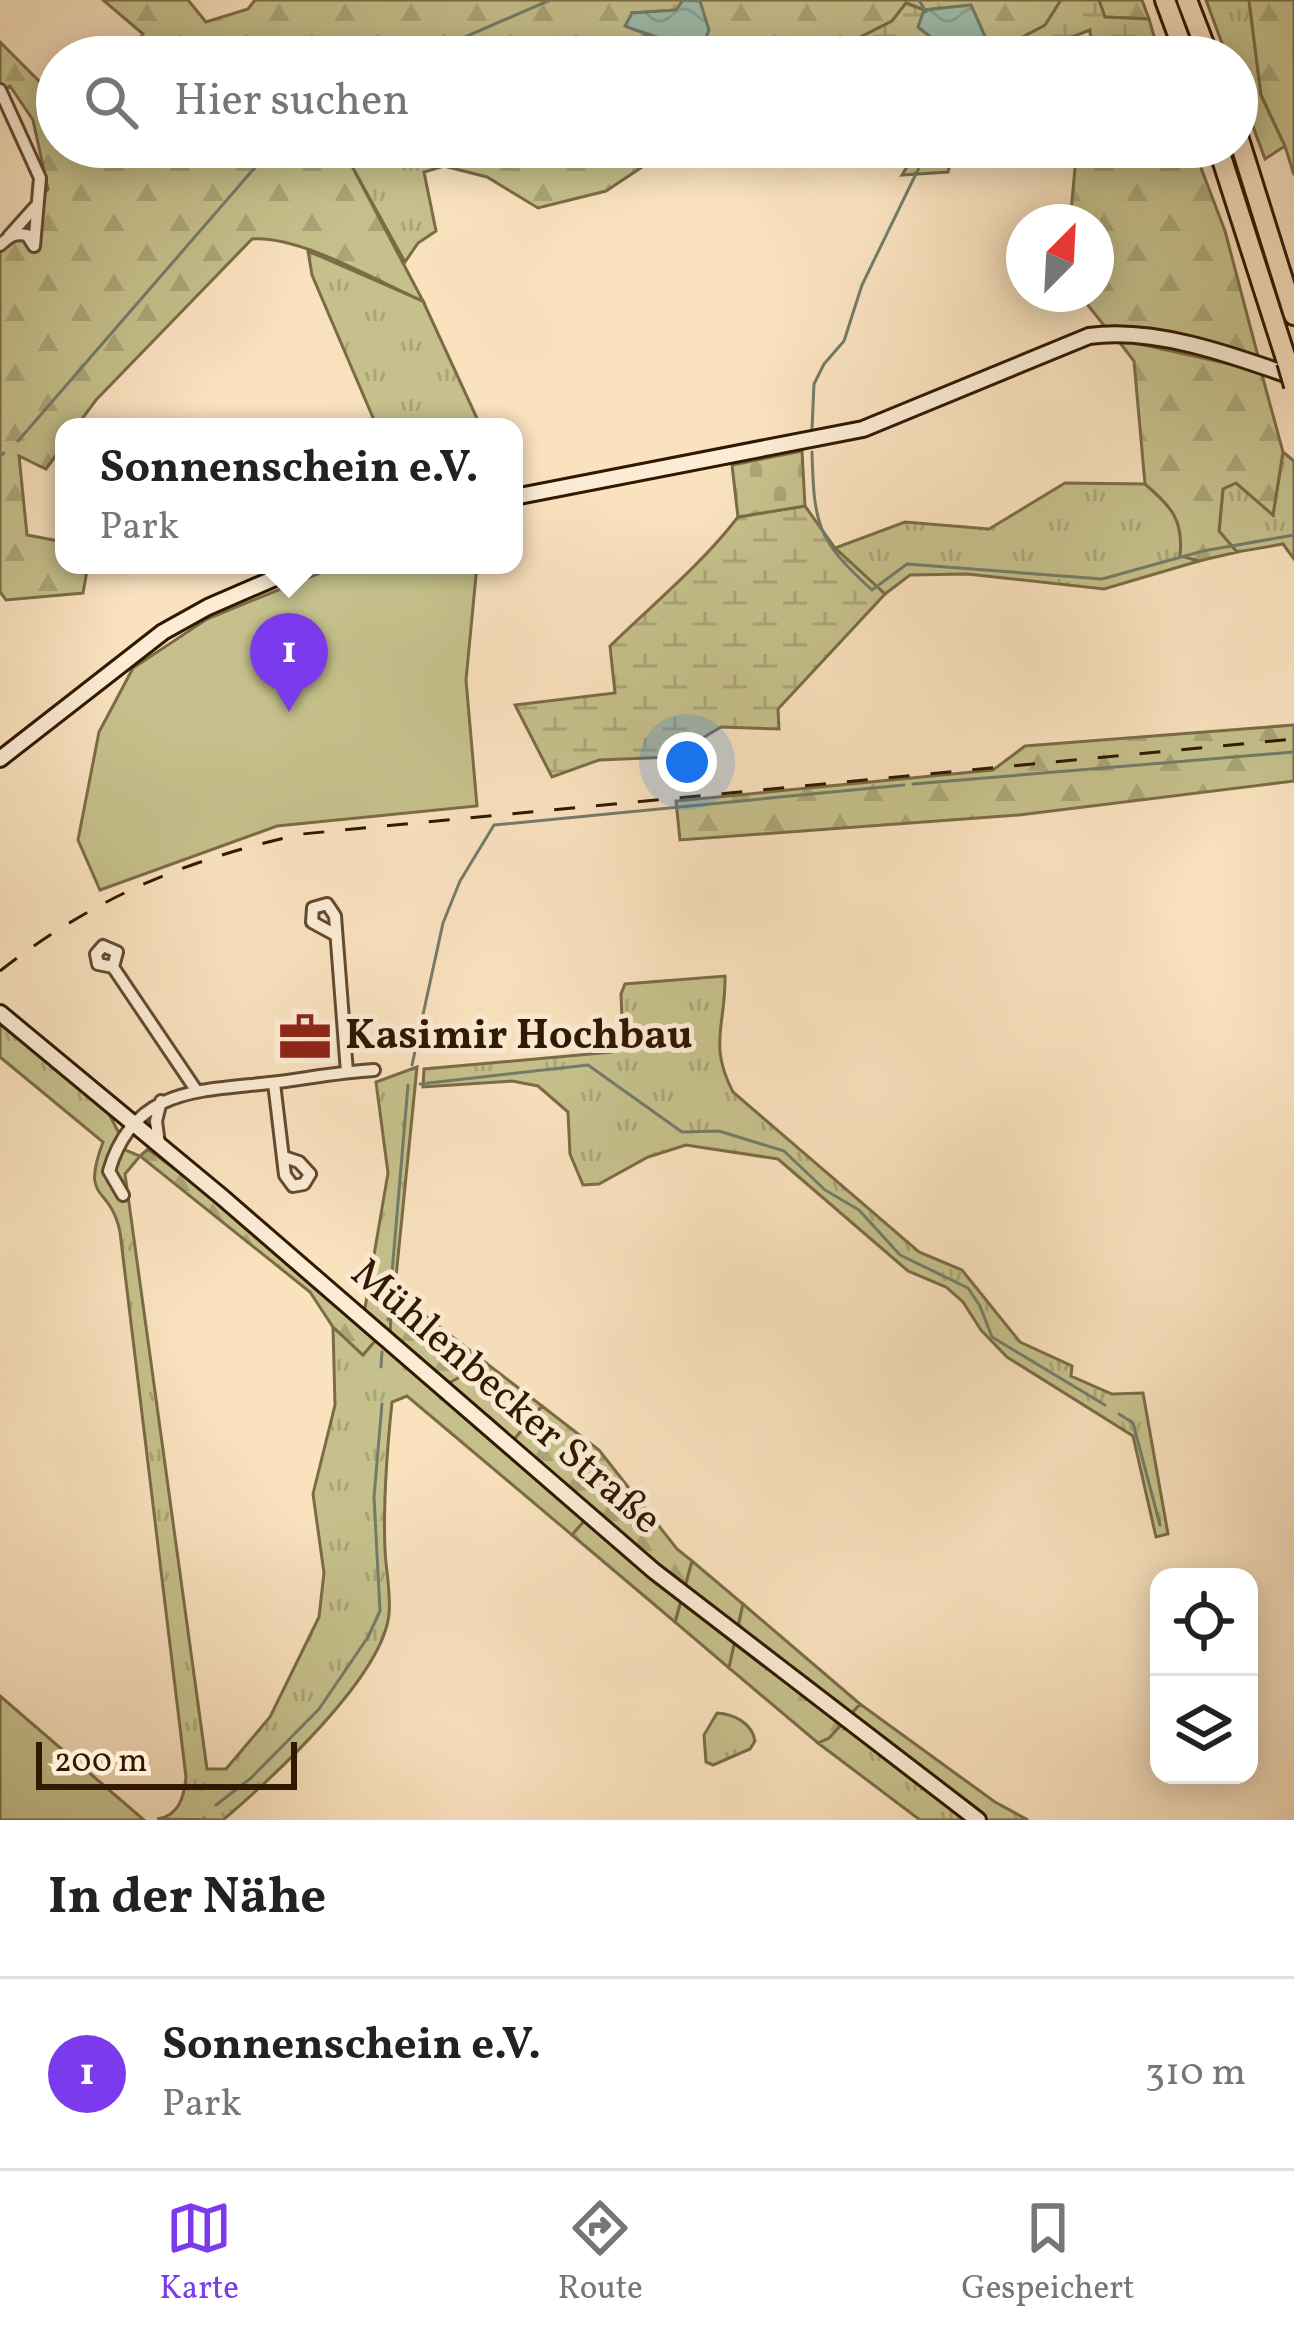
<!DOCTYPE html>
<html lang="de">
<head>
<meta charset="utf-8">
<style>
  :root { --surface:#fff; --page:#f6f6f6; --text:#222; --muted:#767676; --line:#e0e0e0; --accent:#7c3aed }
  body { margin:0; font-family:Vollkorn,serif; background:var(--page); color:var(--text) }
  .controls { position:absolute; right:36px; bottom:36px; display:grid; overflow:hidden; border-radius:24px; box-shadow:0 6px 30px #0003 }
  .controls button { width:108px; height:108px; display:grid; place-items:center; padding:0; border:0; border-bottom:3px solid var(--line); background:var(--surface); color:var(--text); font:60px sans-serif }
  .compass { position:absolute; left:1006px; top:204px; width:108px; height:108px; border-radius:50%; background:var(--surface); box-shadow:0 6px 30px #0003; rotate:24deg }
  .scale { position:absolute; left:36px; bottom:30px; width:261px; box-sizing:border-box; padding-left:12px; border:6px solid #301801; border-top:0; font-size:33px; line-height:42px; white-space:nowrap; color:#301801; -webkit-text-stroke:9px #fcecd5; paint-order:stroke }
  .you { position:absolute; left:687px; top:762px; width:42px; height:42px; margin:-30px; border:9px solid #fff; border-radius:50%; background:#1a73e8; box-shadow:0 0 0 18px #1a73e833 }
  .badge { display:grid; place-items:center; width:78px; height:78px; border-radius:50%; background:var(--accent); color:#fff; font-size:39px; font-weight:700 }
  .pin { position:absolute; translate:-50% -99px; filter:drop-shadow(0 3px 6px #0008) }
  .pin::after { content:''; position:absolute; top:63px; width:42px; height:36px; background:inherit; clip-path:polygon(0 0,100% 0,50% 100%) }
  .popup { position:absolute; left:55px; top:418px; width:468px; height:156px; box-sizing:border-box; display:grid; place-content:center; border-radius:24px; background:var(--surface); filter:drop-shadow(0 3px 9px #0005); font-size:39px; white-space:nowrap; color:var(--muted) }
  .popup b { font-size:45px; color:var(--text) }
  .popup::after { content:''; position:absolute; left:50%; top:100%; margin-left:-24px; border:24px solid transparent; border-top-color:var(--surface) }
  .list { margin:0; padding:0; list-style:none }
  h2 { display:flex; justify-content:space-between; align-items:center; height:156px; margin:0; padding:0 48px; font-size:51px }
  h2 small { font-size:39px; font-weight:400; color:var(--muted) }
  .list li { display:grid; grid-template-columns:78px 1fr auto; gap:36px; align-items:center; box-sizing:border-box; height:192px; padding:0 48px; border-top:3px solid var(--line) }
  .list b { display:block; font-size:45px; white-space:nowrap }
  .list p { margin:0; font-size:39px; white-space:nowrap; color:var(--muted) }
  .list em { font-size:39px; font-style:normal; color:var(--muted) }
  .icon { flex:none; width:66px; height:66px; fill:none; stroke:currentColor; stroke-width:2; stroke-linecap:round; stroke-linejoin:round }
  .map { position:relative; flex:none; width:1294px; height:1820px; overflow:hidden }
  .search { position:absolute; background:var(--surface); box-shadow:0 6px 30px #0003; left:36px; right:36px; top:36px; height:132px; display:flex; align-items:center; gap:30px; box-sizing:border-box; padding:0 42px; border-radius:66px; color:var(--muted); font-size:45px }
  .sheet { height:348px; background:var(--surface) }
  nav { display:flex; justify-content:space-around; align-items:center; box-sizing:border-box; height:168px; border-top:3px solid var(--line); background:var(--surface); font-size:33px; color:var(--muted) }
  nav a { display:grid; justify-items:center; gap:6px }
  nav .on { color:var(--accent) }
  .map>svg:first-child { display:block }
</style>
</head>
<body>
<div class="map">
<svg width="1294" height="1820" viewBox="0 0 1294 1820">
  <defs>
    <pattern id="grass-tufts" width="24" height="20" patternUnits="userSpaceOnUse" patternTransform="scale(3)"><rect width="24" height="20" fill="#c6c18c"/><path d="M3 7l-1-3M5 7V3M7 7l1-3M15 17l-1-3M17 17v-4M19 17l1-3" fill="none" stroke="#aaa577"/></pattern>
    <pattern id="forest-firs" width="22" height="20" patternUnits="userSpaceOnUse" patternTransform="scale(3)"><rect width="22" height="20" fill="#c6c18c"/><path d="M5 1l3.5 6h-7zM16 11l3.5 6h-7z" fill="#aaa577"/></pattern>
    <pattern id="wetland-marsh" width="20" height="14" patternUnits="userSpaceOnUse" patternTransform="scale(3)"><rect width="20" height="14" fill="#c6c18c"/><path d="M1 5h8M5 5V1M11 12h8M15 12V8" fill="none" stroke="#aaa577"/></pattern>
    <pattern id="cemetery-stones" width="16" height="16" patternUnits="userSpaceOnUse" patternTransform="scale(3)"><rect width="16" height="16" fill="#c6c18c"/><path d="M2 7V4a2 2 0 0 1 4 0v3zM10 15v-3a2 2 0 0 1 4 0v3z" fill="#aaa577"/></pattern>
    <pattern id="water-waves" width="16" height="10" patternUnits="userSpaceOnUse" patternTransform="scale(3)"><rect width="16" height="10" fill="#9fbeae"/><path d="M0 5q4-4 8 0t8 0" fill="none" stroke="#89a394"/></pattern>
  </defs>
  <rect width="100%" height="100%" fill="#fae2bf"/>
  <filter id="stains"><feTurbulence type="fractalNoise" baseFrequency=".00167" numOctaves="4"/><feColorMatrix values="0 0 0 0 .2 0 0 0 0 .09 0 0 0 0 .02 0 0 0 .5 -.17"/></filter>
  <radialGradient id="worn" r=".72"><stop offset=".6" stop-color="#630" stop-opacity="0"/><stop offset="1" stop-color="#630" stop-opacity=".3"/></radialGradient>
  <path fill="url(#grass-tufts)" stroke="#7b6c46" stroke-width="3" d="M1206 0H1249L1261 95 1285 146 1265 159 1237 83V57H1227Z
    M344 152 444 166 424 172 436 231 418 243 405 262Z
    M308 251 423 301 481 427H377L312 275Z
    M1283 452 1294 461V559L1283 544 1237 552 1219 532 1223 489 1236 482 1273 515Z
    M1065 483 1145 484C1170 505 1184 519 1180 554L1199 561 1104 589 967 574 910 575 885 594 835 548 905 522 989 529Z
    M725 976C726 1025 708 1044 733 1092L919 1252 962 1270 1020 1342 1072 1366 1071 1376 1112 1394 1143 1393 1168 1534 1156 1537 1133 1436 1007 1357 981 1330 963 1302 946 1287 908 1271 778 1159 686 1145 648 1157 599 1184 583 1185 570 1154 568 1112 538 1086 512 1081 423 1087 424 1069 612 1052 623 1047 621 994 625 984Z
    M0 1019 109 1114 119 1133 113 1145 140 1156 125 1174 207 1769H226L270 1717 319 1617 324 1573 313 1494 335 1405 333 1327 362 1354 375 1341 389 1337 364 1314 388 1173 376 1082 417 1067 390 1337 444 1385 486 1363 542 1406 512 1442 593 1511 572 1535 407 1396 392 1402C387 1450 383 1502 385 1550 386 1571 391 1593 389 1614 383 1677 270 1780 223 1820L157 1819C179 1816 184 1797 186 1777L120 1232C110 1183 80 1204 103 1142L0 1057Z
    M692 1561 743 1604 729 1668 675 1622Z
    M860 1704 995 1802 1028 1820H920L818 1743 829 1738Z
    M717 1713C734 1714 752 1723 755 1741L750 1749 713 1765 706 1762 704 1735Z"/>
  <path fill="url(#forest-firs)" stroke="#7b6c46" stroke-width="3" d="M103 0H188L206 22 248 9 255 0H683L677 10 632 13 644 34 676 40 698 53 697 0H1061L1045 27 1004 47 987 41 971 5 924 10 906 3 892 21 821 57H122L143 34Z
    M1099 0H1142L1149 19 1104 17Z
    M1249 0H1294V175L1285 146 1261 95Z
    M0 42 52 94 57 90V147H179L196 151 197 147H506L512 151 520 147H672L606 191 538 208 487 177 444 166 345 153 423 301C376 281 302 236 252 239L96 400 76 427H64V444L46 469 19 456 27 535 64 542V565H88L83 593 6 600 0 592V245L48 189 33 120 10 86 0 93Z
    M1077 147H1142L1145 151 1151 147H1193L1225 231 1259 360 1106 328 1079 294H1096V222H1070Z
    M1117 339 1261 371 1283 452 1273 515 1236 483 1223 489 1219 531 1237 552 1199 561 1180 556C1184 520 1171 506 1145 484L1134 361Z
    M1294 725V781L1019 815 680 840 676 801 993 770 1025 746Z
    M148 1149C228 1208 305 1270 375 1341L363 1355 333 1327 310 1292 140 1156Z
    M392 1290 486 1363 445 1385 390 1337Z
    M542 1406 599 1450 677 1549 692 1561 675 1622 572 1535 592 1512 512 1442Z
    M743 1604 860 1704 829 1738 818 1743 729 1668Z"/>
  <path fill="url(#wetland-marsh)" stroke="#7b6c46" stroke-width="3" d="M1061 0H1099L1105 17 1149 19 1160 57H1092L1090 30 1021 57H1000L1004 47 1045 25Z
    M906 3 924 10 919 28 956 57H821L892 21Z
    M919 147H955L948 172 902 175Z
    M805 506 835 548 885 594 778 709 779 729 721 727 671 757 599 760 552 777 515 705 615 693 610 646C654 603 701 565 738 517Z"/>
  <path fill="url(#cemetery-stones)" stroke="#7b6c46" stroke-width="3" d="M802 451 805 506 738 517 732 465Z"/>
  <path fill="#c6c18c" stroke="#7b6c46" stroke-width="3" d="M339 565H477L466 680 477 806 277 826 100 890 78 840 99 732 133 668 207 619Z
    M0 1696 144 1820H0Z"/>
  <path fill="url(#water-waves)" stroke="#737c69" stroke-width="3" d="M683 0 700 1 709 30 699 54C675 39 651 37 625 26L632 13 676 10Z
    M971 5 987 41 1004 47 1000 57H956L918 27 924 10Z"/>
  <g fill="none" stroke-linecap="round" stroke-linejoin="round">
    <path stroke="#737c69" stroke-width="3" d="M919 0 926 12
      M675 37 678 57
      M941 42 947 57
      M419 57 550 0
      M812 429 814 384 824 364 844 341 862 285 929 147
      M18 441 258 164 267 147
      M812 452C814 525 817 540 872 590L907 564 1102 579 1203 551 1294 535
      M0 456 4 453
      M913 784 1294 752
      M412 1065 443 923 460 881 494 825 904 785
      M420 1084 588 1065 682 1132 719 1131 784 1151 825 1190 859 1210 900 1255 968 1288 980 1306 992 1337 1105 1405
      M388 1320 408 1085
      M381 1367 382 1352
      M1119 1414 1133 1423 1160 1525
      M216 1805 251 1778 319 1709 368 1637 380 1611 374 1497 382 1404
      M203 1820 204 1818"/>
    <g stroke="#624a30" stroke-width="16">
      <path id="street" d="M0 90 40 178 34 246
        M9 236 36 206
        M0 245C9 237 14 232 27 235L34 246
        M334 934 312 922 313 908 327 904 335 916 347 1072
        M113 967 117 952 103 946 96 954 98 964 113 967 196 1090
        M274 1083 285 1175 293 1186 304 1184 310 1174 299 1162 284 1157
        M159 1144 156 1121 161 1101
        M123 1195 109 1171C133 1088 198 1091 270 1083 304 1079 339 1072 374 1070"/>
    </g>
    <g stroke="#301801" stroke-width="20">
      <path id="secondary" d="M514 497 863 429 1089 336C1155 327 1232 355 1294 377
        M0 759 163 632 208 607 305 565
        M0 1013 222 1197 654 1571 978 1820"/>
    </g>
    <g stroke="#301801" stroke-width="24">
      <path id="highway" d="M1165 0 1186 57
        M1187 0 1209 57
        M1237 133 1294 315
        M1218 147 1287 362"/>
    </g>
    <use href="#street" stroke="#fcecd5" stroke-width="10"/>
    <use href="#secondary" stroke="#fcecd5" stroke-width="14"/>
    <use href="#highway" stroke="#fae2bf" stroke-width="18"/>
    <path stroke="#301801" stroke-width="3" stroke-dasharray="21 21" stroke-linecap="butt" d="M0 971C95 897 185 860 302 834L1294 739"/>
    <g stroke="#301801" stroke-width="24" stroke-linecap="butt">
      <path id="highway-bridge" d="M1287 362 1294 386"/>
    </g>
    <use href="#highway-bridge" stroke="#fae2bf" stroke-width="18"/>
  </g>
  <defs>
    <g id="office-bare" transform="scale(4.14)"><path d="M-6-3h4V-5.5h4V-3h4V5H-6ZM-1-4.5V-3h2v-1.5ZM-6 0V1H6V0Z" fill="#8f2418" stroke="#fcecd5" stroke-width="2.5" paint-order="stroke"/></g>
  </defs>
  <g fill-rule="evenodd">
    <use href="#office-bare" x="305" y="1037"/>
  </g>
  <g text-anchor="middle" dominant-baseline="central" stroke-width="10" stroke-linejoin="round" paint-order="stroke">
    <g font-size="42" font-weight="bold" fill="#301801" stroke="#fcecd5" text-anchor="start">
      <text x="345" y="1037">Kasimir Hochbau</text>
    </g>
    <g font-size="42" fill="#301801" stroke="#fcecd5">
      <text transform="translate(505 1398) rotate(41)">Mühlenbecker Straße</text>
    </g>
  </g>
  <rect width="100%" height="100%" filter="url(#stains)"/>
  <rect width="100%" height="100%" fill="url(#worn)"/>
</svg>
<div class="controls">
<button><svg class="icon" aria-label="locate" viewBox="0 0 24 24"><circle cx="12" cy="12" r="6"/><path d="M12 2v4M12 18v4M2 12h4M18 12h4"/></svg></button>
<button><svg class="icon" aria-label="layers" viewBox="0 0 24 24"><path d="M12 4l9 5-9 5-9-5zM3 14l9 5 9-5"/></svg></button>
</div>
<svg class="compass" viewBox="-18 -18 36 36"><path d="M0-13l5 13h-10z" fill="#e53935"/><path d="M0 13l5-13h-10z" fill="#767676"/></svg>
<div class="scale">200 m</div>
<div class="you"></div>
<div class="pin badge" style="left:289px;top:712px">1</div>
<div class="popup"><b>Sonnenschein e.V.</b>Park</div>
<div class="search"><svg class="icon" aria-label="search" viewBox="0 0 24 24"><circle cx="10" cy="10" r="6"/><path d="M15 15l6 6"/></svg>Hier suchen</div>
</div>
<section class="sheet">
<h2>In der Nähe<small></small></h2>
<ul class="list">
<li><span class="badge">1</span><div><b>Sonnenschein e.V.</b><p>Park</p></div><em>310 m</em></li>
</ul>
</section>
<nav>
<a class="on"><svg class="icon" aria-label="map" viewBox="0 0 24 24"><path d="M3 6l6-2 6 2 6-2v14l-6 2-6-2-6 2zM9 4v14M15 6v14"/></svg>Karte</a>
<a><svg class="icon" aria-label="directions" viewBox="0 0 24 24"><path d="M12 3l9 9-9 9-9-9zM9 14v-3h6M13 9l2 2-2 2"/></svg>Route</a>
<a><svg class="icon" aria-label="saved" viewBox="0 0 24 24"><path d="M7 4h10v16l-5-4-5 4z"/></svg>Gespeichert</a>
</nav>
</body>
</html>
